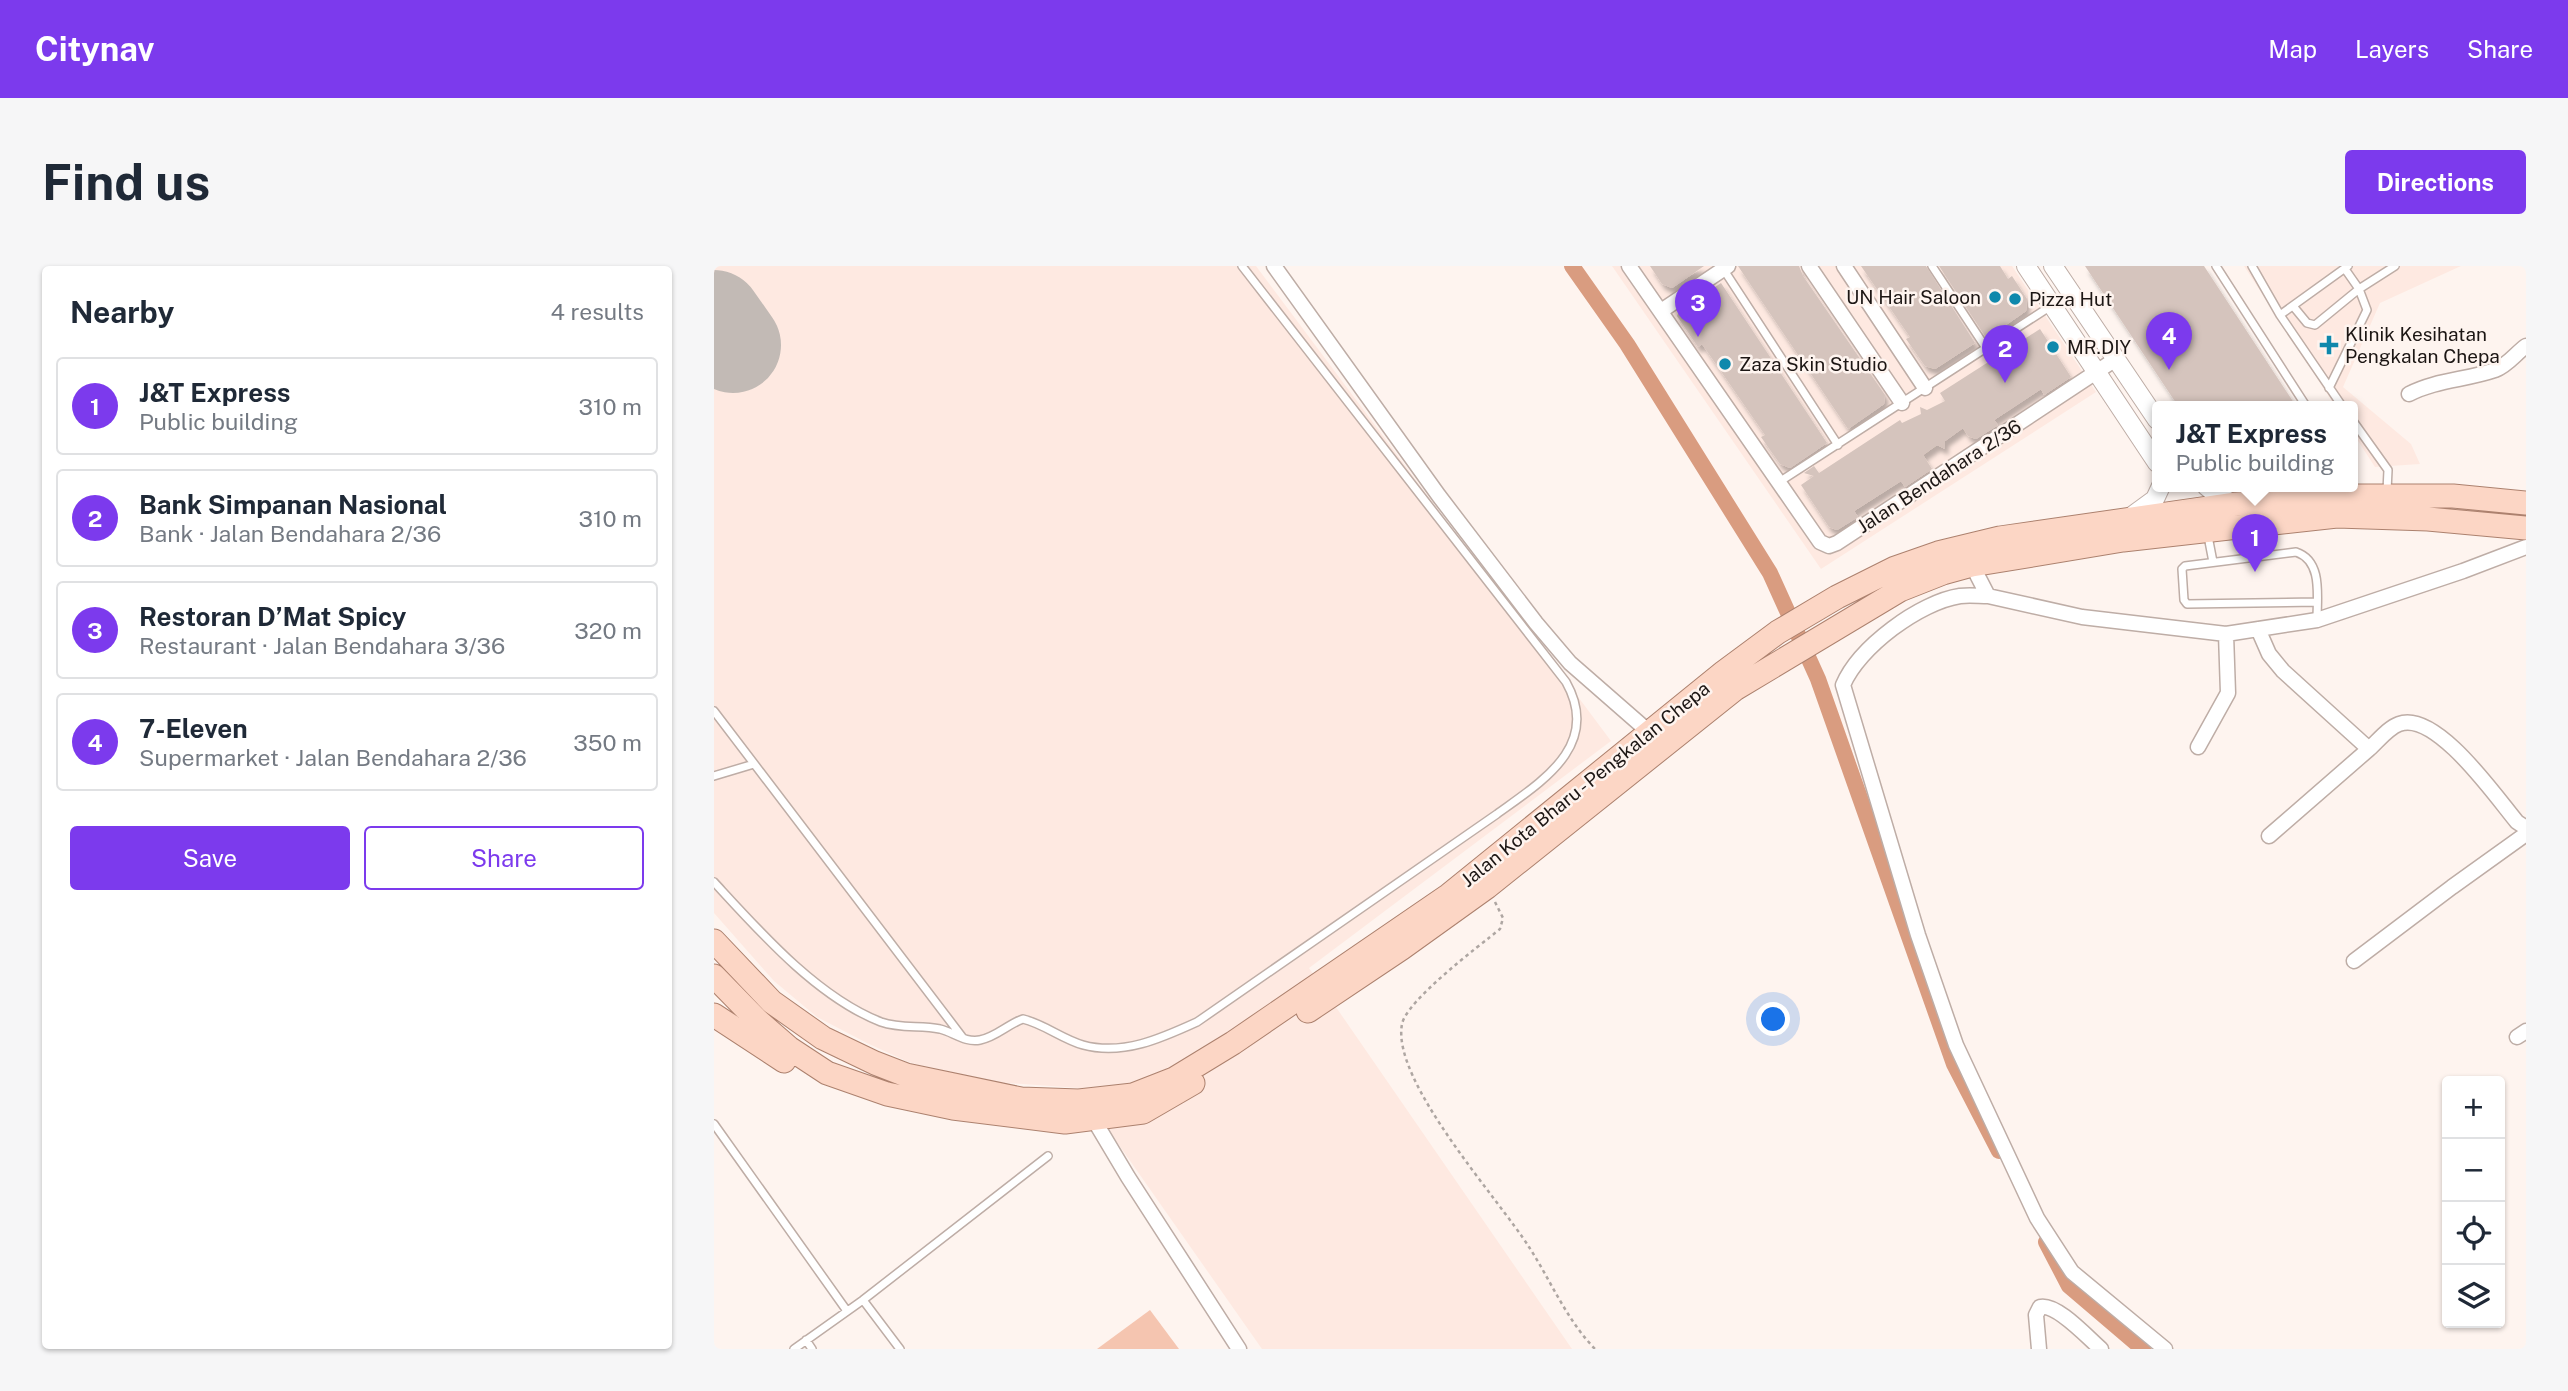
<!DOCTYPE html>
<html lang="en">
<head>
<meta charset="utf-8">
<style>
  :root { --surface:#fff; --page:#f6f6f7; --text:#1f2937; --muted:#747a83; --line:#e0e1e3; --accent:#7c3aed }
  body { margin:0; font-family:"Public Sans",sans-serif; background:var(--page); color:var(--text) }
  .controls { position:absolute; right:21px; bottom:21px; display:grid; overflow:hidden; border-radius:7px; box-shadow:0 2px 5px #0004 }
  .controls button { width:63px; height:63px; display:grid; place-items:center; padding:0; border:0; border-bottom:2px solid var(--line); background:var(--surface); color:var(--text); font:35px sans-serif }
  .you { position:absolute; left:1060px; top:754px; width:24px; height:24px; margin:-18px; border:5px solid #fff; border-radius:50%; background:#1a73e8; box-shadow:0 0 0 10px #1a73e833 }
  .badge { display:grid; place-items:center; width:46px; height:46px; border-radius:50%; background:var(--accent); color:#fff; font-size:23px; font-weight:700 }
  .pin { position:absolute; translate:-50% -58px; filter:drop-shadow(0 2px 4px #0008) }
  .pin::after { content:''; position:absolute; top:37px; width:24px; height:21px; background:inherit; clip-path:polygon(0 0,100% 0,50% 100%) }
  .popup { position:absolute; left:1438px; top:135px; width:206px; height:91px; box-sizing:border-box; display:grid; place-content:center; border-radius:7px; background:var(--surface); filter:drop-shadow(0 2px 5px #0005); font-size:23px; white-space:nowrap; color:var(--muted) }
  .popup b { font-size:26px; color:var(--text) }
  .popup::after { content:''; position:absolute; left:50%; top:100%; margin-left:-14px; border:14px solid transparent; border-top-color:var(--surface) }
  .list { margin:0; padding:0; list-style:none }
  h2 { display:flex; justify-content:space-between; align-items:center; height:91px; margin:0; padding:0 28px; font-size:30px }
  h2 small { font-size:23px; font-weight:400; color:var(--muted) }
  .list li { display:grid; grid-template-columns:46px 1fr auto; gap:21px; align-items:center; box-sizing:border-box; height:98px; margin:0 14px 14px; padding:0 14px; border:2px solid var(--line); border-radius:7px }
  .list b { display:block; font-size:26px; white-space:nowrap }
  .list p { margin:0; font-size:23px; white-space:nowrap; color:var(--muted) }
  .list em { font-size:23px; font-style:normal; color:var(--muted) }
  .actions { display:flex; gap:14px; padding:21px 28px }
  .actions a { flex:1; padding:16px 0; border:2px solid var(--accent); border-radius:7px; text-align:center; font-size:24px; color:var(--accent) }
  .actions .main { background:var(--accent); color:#fff }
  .icon { flex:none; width:38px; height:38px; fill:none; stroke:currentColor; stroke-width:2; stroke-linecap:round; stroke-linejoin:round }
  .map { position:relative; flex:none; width:1812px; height:1083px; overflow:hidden; border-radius:7px }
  header { display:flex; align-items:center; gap:42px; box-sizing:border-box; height:98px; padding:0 35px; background:var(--accent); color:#fff }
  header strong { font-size:33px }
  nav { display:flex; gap:38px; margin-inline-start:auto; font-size:24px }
  .intro { display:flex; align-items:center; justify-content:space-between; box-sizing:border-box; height:168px; padding:0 42px }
  h1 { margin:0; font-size:49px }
  .button { padding:18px 32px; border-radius:7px; background:var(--accent); color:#fff; font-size:24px; font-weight:700 }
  main { display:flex; gap:42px; padding:0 42px }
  aside { flex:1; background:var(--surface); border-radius:7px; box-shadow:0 2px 5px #0004 }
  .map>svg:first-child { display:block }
</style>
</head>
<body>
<header>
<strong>Citynav</strong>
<nav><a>Map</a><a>Layers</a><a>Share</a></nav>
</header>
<div class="intro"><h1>Find us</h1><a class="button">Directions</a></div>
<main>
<aside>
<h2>Nearby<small>4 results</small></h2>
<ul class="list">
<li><span class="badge">1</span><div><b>J&amp;T Express</b><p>Public building</p></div><em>310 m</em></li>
<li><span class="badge">2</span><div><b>Bank Simpanan Nasional</b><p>Bank · Jalan Bendahara 2/36</p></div><em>310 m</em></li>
<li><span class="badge">3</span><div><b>Restoran D’Mat Spicy</b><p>Restaurant · Jalan Bendahara 3/36</p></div><em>320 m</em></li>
<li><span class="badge">4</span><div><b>7-Eleven</b><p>Supermarket · Jalan Bendahara 2/36</p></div><em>350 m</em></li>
</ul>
<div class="actions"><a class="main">Save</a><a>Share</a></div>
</aside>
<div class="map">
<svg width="1812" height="1083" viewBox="0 0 1812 1083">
  <defs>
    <filter id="shadow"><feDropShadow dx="3.5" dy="6" stdDeviation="2" flood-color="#0004"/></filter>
  </defs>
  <rect width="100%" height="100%" fill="#fef4ef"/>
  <path fill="#fee9e1" d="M0 0H542L897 475 595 702 858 1083H548L365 822 250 814 192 795 153 777 103 751 60 715 0 647Z
    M898 0H1298L1382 126 1107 303Z
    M1530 0H1747L1666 37 1629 121 1697 178 1706 198 1661 201 1639 167V140H1621Z"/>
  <path fill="#f5c5b0" d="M436 1044 465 1083H383Z"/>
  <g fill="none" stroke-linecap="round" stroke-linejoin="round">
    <path stroke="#d99c80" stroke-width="16" d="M858 0 913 78 1056 307 1104 413 1240 798 1285 885
      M1332 976 1355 1020 1429 1083"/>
    <path stroke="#c2bab5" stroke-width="96" d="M0 52 19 79"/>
  </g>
  <path fill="#d5c4bd" filter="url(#shadow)" d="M936 0H990L958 22 948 18Z
    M1024 0H1085L1089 10 1171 129 1170 138 1134 163Z
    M1147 0H1212L1261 77 1221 103 1211 100 1192 73 1196 71Z
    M1225 0H1286L1294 13 1298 10 1313 33 1312 45 1276 70H1271Z
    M1371 0H1490L1582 140H1464Z
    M1007 17 1113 177 1076 202 1066 198 1047 171 1051 169 988 78 984 81 963 50 965 45Z
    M1326 63 1357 111 1330 129 1327 123 1280 154 1284 159 1262 173 1254 170 1249 162 1231 175V183L1223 179 1209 189 1218 203 1191 221 1187 215 1140 245 1144 251 1123 264 1115 261 1087 219 1100 210 1090 207 1100 200 1105 207 1186 154 1188 157 1207 148 1206 141 1213 144 1231 135 1226 127Z"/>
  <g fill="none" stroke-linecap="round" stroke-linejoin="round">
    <g stroke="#beada6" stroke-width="10">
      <path id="service" d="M1218 0 1272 82
        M1502 0 1592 140
        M1538 0 1566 49 1628 140
        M1008 1 1124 179
        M1579 40 1593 57 1601 59 1645 23 1681 0
        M1566 49 1634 0
        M1615 122 1653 44 1645 23 1631 3
        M1639 155 1674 204 1673 225
        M1065 216 1357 27
        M1494 270 1499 296
        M1603 336 1473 338 1470 334 1468 303 1471 300 1582 286C1609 295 1603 330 1603 354
        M0 445 249 772
        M0 510 40 498
        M0 616C46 666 103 731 167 756 187 763 206 759 226 763 239 766 251 777 266 774 282 771 294 758 309 753 330 758 348 773 369 779 409 790 448 772 483 756L783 548C827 516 888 480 852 416L528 0
        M0 858 133 1045
        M92 1074 98 1083
        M80 1083 149 1034
        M186 1083 149 1034 334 890"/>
    </g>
    <g stroke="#beada6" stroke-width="17">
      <path id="minor" d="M560 0 725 230 822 357 856 397 935 466
        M915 0 1106 276 1115 280 1123 277 1402 93
        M1095 0 1188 137
        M1130 0 1211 122
        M947 45 1014 0
        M1695 128C1722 114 1752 114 1781 104 1794 99 1801 88 1812 80
        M1258 299 1274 330 1368 351 1512 368 1603 354 1749 305 1812 281
        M1274 330C1265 330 1255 329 1246 330 1206 336 1145 381 1129 419L1204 669 1242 779 1323 952 1358 1006 1451 1083
        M1544 363 1555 388 1569 405 1655 483C1664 475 1674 462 1685 458 1722 444 1782 531 1803 556L1812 562
        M1484 481 1514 427 1512 368
        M1555 570 1655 483
        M1640 695 1738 621 1812 568
        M1803 771 1812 765
        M380 854 414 911 525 1083
        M1325 1083 1322 1049 1326 1041C1343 1037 1374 1072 1387 1083"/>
    </g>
    <g stroke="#beada6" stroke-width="20">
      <path id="tertiary" d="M1312 0 1443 197
        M1339 0 1443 154
        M1492 220 1505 231 1522 238
        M1415 252 1441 233 1447 220"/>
    </g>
    <g stroke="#ac816e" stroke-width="25">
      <path id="primary" d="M0 675 58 736 109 772 161 797 192 809 307 833 365 835 419 829 460 813 519 777 735 629 1010 406 1064 366 1123 331 1181 302 1224 287 1286 272 1522 238 1627 230H1739L1812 237
        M0 710 44 755 75 782 113 807 173 828 239 842 351 856 429 846 479 817
        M594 745 688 682 773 621 1021 423 1186 324 1229 307 1258 299 1409 274 1623 250 1714 253 1812 262
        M0 749 70 795"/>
    </g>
    <path stroke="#aea6a2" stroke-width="2.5" stroke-dasharray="3.5 3.5" stroke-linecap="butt" d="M781 636 789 652 786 663C765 680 693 734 688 758 677 815 784 932 815 981 837 1015 852 1053 881 1083"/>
    <use href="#service" stroke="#fff" stroke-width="7"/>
    <use href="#minor" stroke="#fff" stroke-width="14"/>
    <use href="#tertiary" stroke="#fff" stroke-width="18"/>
    <use href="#primary" stroke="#fcd6c5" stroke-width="23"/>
  </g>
  <g fill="#0e88ac" stroke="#fef4ef" stroke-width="2.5">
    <circle cx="1281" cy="31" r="7"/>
    <circle cx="1301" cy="33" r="7"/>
    <path d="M1611.5 68.5h7v7h7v7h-7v7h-7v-7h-7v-7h7z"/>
    <circle cx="1339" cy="81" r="7"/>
    <circle cx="1011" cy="98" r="7"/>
  </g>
  <g text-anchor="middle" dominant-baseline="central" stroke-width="5" stroke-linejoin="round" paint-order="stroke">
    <g font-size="19" fill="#1c1614" stroke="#fef4ef" text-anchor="start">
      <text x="1267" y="31" text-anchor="end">UN Hair Saloon</text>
      <text x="1315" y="33">Pizza Hut</text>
      <text x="1631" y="68">Klinik Kesihatan<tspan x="1631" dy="22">Pengkalan Chepa</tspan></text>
      <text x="1353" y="81">MR.DIY</text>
      <text x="1025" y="98">Zaza Skin Studio</text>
    </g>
    <g font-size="19" fill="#1c1614" stroke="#fef4ef">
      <text transform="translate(1225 210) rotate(-33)">Jalan Bendahara 2/36</text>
      <text transform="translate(871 518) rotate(-39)">Jalan Kota Bharu - Pengkalan Chepa</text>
    </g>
  </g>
</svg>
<div class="controls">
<button>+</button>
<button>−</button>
<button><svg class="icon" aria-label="locate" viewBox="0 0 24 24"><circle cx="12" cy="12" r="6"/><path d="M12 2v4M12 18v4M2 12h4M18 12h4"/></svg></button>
<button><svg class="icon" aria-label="layers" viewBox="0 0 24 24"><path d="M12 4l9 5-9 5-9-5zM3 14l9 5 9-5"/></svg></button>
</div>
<div class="you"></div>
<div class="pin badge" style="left:1541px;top:306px">1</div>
<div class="popup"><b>J&amp;T Express</b>Public building</div>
<div class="pin badge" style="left:1291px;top:117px">2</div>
<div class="pin badge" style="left:984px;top:71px">3</div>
<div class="pin badge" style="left:1455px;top:104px">4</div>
</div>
</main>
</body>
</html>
